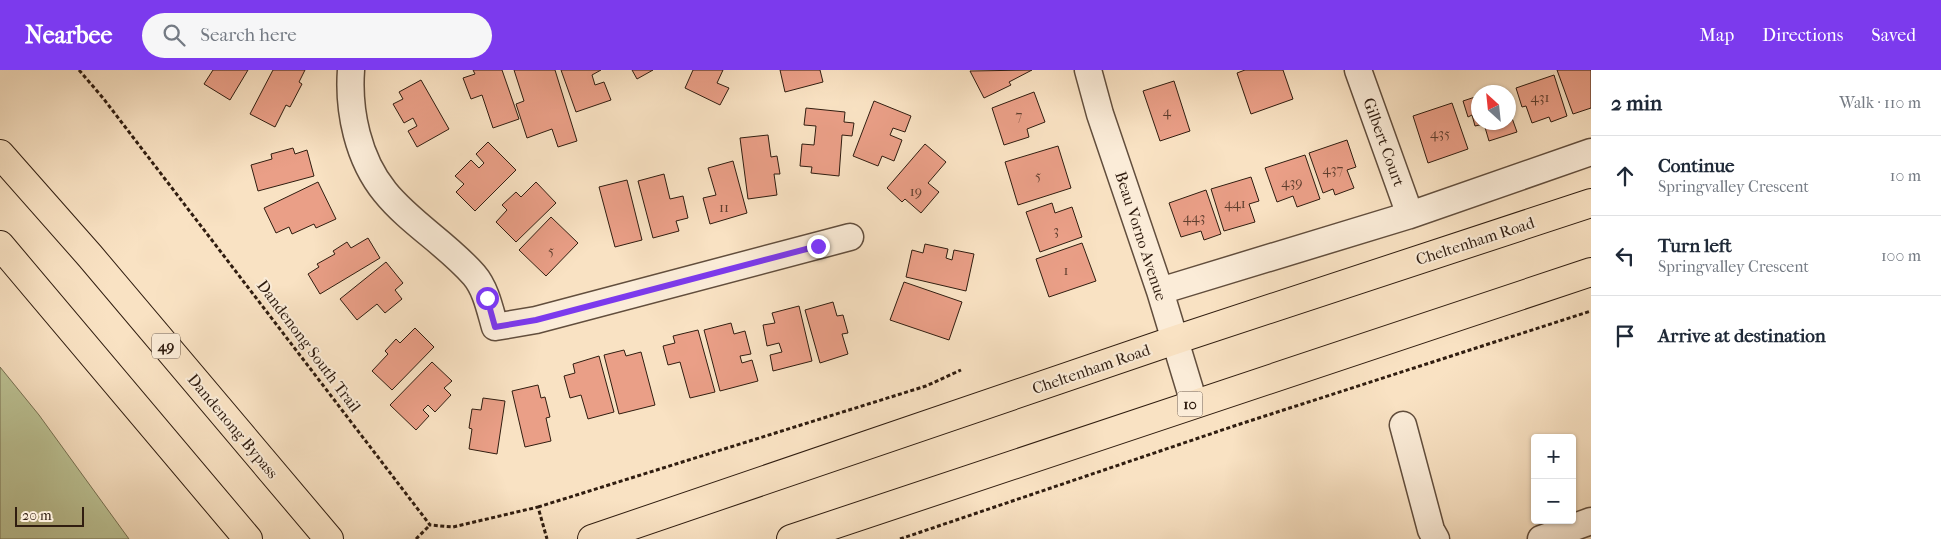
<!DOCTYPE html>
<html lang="en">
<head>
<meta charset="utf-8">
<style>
  :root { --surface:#fff; --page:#f6f6f7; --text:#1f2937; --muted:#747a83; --line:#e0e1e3; --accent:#7c3aed }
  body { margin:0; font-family:"IM FELL French Canon",serif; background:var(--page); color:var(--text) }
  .controls { position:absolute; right:15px; bottom:15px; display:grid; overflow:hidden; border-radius:5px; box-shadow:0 1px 4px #0004 }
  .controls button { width:45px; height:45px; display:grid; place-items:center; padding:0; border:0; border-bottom:1px solid var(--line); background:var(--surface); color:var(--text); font:25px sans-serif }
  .compass { position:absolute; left:1471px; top:15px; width:45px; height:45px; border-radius:50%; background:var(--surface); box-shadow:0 1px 4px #0004; rotate:333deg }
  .scale { position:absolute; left:15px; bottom:12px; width:69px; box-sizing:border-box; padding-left:5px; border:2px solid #301d10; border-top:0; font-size:14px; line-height:18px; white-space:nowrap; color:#301d10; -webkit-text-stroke:4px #fbecd8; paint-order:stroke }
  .stop { position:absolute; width:15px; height:15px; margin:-11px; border:4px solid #7c3aed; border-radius:50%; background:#fff }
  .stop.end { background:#7c3aed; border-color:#fff; box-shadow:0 1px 5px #0008 }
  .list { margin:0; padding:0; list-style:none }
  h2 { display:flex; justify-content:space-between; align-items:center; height:65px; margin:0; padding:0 20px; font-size:21px }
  h2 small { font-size:16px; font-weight:400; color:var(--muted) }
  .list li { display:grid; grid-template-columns:32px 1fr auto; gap:15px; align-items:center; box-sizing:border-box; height:80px; padding:0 20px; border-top:1px solid var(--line) }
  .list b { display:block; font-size:19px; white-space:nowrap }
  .list p { margin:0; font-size:16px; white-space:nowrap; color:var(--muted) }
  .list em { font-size:16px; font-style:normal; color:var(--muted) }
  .icon { flex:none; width:28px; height:28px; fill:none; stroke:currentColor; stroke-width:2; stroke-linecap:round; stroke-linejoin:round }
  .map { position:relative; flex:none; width:1591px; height:469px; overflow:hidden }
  header { display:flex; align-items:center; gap:30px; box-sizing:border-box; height:70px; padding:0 25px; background:var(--accent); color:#fff }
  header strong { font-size:24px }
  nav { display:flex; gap:28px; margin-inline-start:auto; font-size:18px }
  .search { width:350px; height:45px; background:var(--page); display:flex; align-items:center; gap:12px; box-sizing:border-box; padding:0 18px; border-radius:28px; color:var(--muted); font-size:19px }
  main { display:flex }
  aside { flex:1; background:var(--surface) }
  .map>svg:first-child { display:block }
</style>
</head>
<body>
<header>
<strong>Nearbee</strong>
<div class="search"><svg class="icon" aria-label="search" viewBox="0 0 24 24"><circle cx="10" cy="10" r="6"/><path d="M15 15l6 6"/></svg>Search here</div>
<nav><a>Map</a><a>Directions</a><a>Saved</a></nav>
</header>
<main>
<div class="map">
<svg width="1591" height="469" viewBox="0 0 1591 469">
  <rect width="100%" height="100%" fill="#f9e2c3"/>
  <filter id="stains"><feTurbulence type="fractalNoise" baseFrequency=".004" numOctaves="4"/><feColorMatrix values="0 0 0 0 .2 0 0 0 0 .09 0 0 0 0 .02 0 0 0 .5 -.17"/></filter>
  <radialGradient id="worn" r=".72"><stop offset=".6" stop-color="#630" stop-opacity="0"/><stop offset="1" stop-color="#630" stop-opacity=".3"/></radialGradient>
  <path fill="#bcc395" stroke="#767052" d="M0 297 39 345 129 469H0Z"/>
  <path fill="#ea9f87" stroke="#301d10" d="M213 0H248L230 30 204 14Z
    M273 0H305L299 12 302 14 290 37 286 35 275 57 250 44Z
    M473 0H502L519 49 493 58 482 25 471 29 463 8 475 4Z
    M514 0H555L577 71 558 77 552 59 527 68 516 34 524 31Z
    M561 0H601L592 5 595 15 604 12 611 30 576 42Z
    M632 0H653L637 9Z
    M693 0H723L717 13 729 18 720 35 685 18Z
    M780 0H820L823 12 785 22Z
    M1032 0 1009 12 1011 15 984 28 970 1Z
    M1245 0H1283L1293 29 1251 44 1237 3Z
    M1557 0H1591V38L1573 44Z
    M1554 5 1567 46 1551 52 1549 47 1532 53 1526 36 1522 37 1516 18Z
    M421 10 449 59 417 77 408 61 417 56 413 48 404 53 393 34 403 29 399 22Z
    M1174 11 1190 61 1160 71 1143 21Z
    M1034 22 1045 52 1027 59 1029 67 1004 75 992 38Z
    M1478 26V52H1508V37L1517 62 1489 71 1484 54 1475 56 1472 45 1468 47 1463 31Z
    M874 31 911 46 905 62 893 58 890 65 902 70 894 91 882 86 878 96 853 86Z
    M1452 33 1468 79 1428 93 1413 46Z
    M806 38 845 42 844 52 854 53 852 66 842 65 839 106 811 103 812 97 800 96 802 74 814 75 816 56 804 55Z
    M768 65 771 87 777 86 780 104H774L777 125 748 129 740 68Z
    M1347 70 1356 97 1347 100 1354 118 1335 125 1333 119 1323 123 1309 83Z
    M488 72 516 100 475 141 456 122 464 114 455 106 471 90 479 98 484 93 476 84Z
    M925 74 946 92 928 113 939 122 921 143 905 129 902 132 887 118Z
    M1058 76 1071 118 1018 135 1005 92Z
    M293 78 295 84 307 80 314 106 258 121 251 95 272 89 271 84Z
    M1305 85 1320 129 1297 137 1293 126 1277 132 1265 98Z
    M733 91 747 143 710 154 703 128 716 125 708 98Z
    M664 104 670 129 683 126 688 148 676 151 679 161 653 168 638 111Z
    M1251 107 1259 131 1249 134 1255 152 1224 161 1211 119Z
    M627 110 642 170 615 177 599 117Z
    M318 112 336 149 316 158 314 154 292 164 289 157 276 163 264 138Z
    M536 112 556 133 516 172 496 152 507 140 502 135 516 122 521 127Z
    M1206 120 1221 164 1204 170 1201 161 1181 167 1169 133Z
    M1052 133 1055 143 1072 137 1082 167 1040 182 1026 142Z
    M551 147 578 173 546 206 519 180Z
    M368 168 380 188 320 224 308 204 319 197 317 194 335 184 333 181 347 172 351 178Z
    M1082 173 1096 211 1049 227 1036 189Z
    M925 174 948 179 946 188 952 190 954 180 974 184 966 221 906 207 912 180 923 183Z
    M386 192 403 213 395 220 402 229 385 243 377 234 357 250 340 229Z
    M904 212 962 232 949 270 890 250Z
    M833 232 837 246 843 245 848 263 842 264 848 284 820 293 805 240Z
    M799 236 812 291 773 301 770 285 782 282 779 273 767 276 763 255 775 253 772 243Z
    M731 253 734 264 745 261 751 284 740 286 742 293 752 290 758 311 720 321 704 260Z
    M415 258 434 277 392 320 372 301 388 284 385 281 396 269 400 273Z
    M698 260 715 322 690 328 680 292 668 295 663 276 675 273 673 266Z
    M624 280 626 286 641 282 655 335 619 344 604 285Z
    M599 286 614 342 588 349 581 325 570 328 564 306 575 303 573 294Z
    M432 292 452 311 444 318 451 325 435 342 428 335 423 340 429 346 416 360 390 335Z
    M538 315 541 328 545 327 550 347 546 348 551 371 525 377 512 321Z
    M483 328 505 331 497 384 469 379 472 359 469 358 472 339 481 340Z"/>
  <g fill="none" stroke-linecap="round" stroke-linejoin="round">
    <g stroke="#624e3d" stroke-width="29">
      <path id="street" d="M351 0C348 41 358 89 385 122 410 153 447 174 474 205 486 219 490 240 495 257L536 250 850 167
        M1088 0 1100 44 1160 221 1194 333
        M1358 0 1410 145
        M1160 221 1410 145 1591 82
        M1403 355 1431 460 1436 469
        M1541 469 1591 451"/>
    </g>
    <g stroke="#301d10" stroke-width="30">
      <path id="primary" d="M592 469 1175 270 1591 133
        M791 469 1591 202"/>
    </g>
    <g stroke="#301d10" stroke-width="30">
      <path id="highway" d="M0 84 90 186 329 469
        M0 175 248 469"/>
    </g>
    <path stroke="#301d10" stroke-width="3" stroke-dasharray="4 2.5" stroke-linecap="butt" d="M79 0 103 28 430 455 453 457 538 437 547 469
      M538 437 926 316 961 300
      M416 469 430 455
      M900 469 1237 355 1591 241"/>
    <use href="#street" stroke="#fbecd8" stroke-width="26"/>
    <use href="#primary" stroke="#f9e2c3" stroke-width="28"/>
    <use href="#highway" stroke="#f9e2c3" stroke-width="28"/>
  </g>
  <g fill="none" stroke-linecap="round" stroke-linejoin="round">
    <path stroke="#7c3aed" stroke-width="6" d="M487 228 495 257 536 250 818 176"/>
  </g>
  <g text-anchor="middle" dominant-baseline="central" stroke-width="4" stroke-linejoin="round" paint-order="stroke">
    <g font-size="14" fill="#5e3e2e">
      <text x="1540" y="27">431</text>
      <text x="1167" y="41">4</text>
      <text x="1019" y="45">7</text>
      <text x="1440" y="63">435</text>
      <text x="1333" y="99">437</text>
      <text x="1038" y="105">5</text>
      <text x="1292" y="112">439</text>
      <text x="916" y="121">19</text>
      <text x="1235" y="133">441</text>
      <text x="724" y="137">11</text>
      <text x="1194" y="147">443</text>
      <text x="1056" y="160">3</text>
      <text x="551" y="180">5</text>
      <text x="1066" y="200">1</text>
    </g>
    <g fill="#fbecd8" stroke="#6d5b4c" stroke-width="1">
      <rect x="152" y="263.5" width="28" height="25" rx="4"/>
      <rect x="1177.5" y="321.5" width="25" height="25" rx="4"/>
    </g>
    <g font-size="15" font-weight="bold" fill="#301d10">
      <text x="166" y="276">49</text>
      <text x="1190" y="334">10</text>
    </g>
    <g font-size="16" fill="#301d10" stroke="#fbecd8">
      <text transform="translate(1384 72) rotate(70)">Gilbert Court</text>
      <text transform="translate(1141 166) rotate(72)">Beau Vorno Avenue</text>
      <text transform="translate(1475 171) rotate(-18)">Cheltenham Road</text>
      <text transform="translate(309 276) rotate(53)">Dandenong South Trail</text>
      <text transform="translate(1091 299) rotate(-19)">Cheltenham Road</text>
      <text transform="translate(233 356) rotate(50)">Dandenong Bypass</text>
    </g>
  </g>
  <rect width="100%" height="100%" filter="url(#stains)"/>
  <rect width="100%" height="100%" fill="url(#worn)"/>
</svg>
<div class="controls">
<button>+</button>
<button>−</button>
</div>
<svg class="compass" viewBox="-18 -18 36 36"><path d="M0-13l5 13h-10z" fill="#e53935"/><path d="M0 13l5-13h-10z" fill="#747a83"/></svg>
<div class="scale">20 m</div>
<div class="stop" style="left:487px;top:228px"></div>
<div class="stop end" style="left:818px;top:176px"></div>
</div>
<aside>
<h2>2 min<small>Walk · 110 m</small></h2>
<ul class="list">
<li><svg class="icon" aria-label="ahead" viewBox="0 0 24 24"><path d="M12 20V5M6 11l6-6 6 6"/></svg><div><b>Continue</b><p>Springvalley Crescent</p></div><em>10 m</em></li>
<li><svg class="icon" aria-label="left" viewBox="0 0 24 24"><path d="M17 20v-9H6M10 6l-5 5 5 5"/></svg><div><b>Turn left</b><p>Springvalley Crescent</p></div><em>100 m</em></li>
<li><svg class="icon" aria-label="arrive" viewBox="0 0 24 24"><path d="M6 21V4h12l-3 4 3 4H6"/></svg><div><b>Arrive at destination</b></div></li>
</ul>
</aside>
</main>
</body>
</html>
